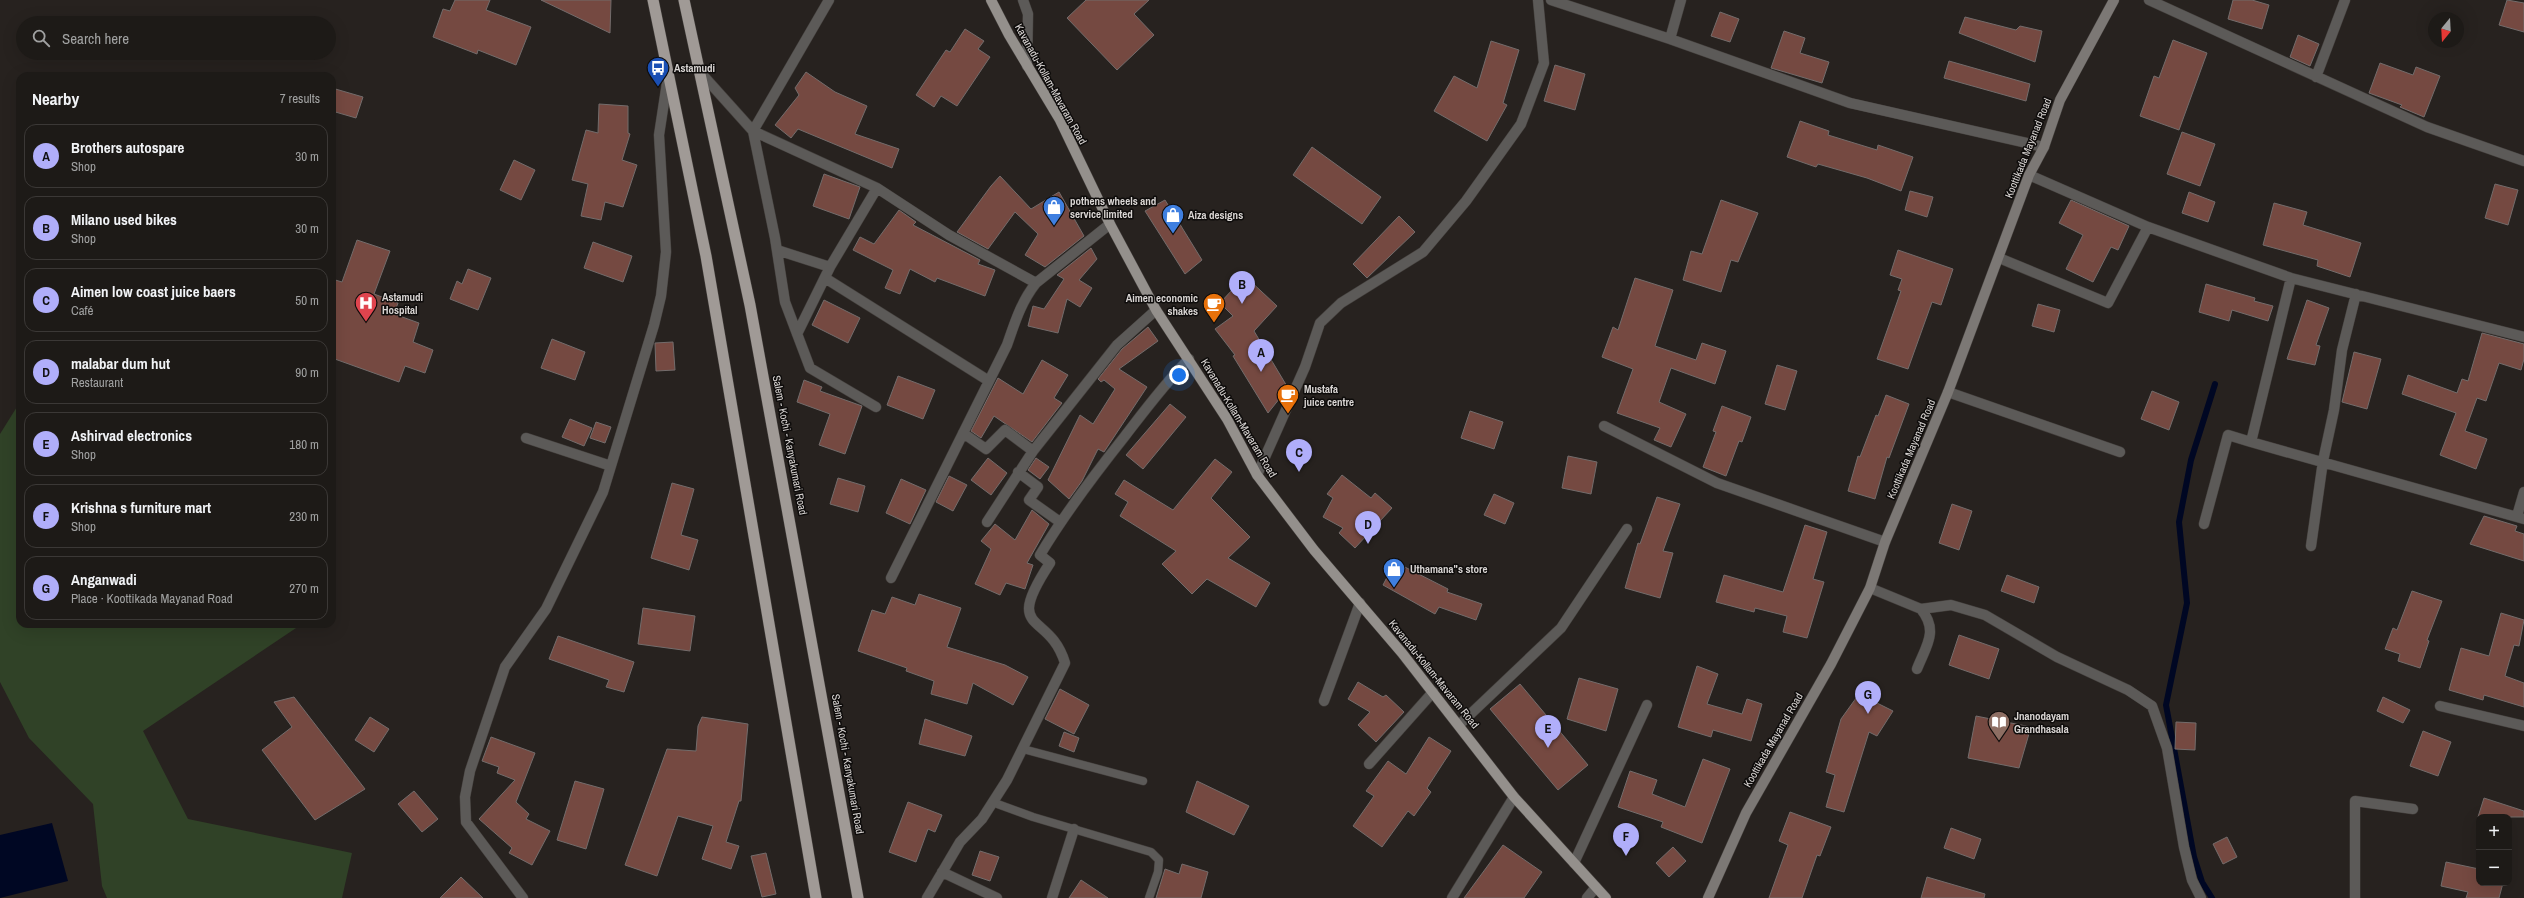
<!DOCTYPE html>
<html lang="en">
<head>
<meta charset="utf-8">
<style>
  :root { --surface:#1d1a17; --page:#2a2724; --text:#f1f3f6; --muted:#a0a1a1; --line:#3b3836; --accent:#b0aefa }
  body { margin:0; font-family:"Archivo Narrow",sans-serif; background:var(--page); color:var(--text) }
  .controls { position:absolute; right:12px; bottom:12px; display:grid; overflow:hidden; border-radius:8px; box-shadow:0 4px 16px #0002 }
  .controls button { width:36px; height:36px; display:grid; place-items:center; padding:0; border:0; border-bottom:1px solid var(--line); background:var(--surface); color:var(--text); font:20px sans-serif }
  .compass { position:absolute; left:2428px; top:12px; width:36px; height:36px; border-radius:50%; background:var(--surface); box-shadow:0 4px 16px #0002; rotate:198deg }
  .you { position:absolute; left:1179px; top:375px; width:14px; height:14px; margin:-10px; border:3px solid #fff; border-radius:50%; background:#1a73e8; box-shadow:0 0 0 6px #1a73e833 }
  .badge { display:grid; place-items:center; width:26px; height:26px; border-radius:50%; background:var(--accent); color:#111; font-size:13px; font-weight:700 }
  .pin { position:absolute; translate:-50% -33px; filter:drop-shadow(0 1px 2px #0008) }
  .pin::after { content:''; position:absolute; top:21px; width:14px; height:12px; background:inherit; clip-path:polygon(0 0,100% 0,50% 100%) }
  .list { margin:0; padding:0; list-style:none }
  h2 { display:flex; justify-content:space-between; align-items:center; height:52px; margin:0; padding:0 16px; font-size:17px }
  h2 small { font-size:13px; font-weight:400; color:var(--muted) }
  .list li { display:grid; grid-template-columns:26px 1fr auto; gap:12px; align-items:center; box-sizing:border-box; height:64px; margin:0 8px 8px; padding:0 8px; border:1px solid var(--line); border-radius:12px }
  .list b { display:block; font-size:15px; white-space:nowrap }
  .list p { margin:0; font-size:13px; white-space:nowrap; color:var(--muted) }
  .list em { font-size:13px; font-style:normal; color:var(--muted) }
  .icon { flex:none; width:22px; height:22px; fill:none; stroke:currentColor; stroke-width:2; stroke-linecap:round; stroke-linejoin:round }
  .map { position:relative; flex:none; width:2524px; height:898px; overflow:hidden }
  .search { position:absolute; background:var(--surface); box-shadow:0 4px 16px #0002; left:16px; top:16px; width:320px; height:44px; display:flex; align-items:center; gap:10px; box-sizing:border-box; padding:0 14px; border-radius:22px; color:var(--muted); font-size:15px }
  .panel { position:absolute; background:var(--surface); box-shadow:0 4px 16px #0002; left:16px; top:72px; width:320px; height:556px; border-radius:12px }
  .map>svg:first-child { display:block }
</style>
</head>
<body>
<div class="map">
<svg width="2524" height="898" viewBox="0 0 2524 898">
  <rect width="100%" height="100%" fill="#27221f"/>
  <path fill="#304227" d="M20 402V624H302L143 731 188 819 352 853 342 898H107L102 886 93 804 29 738 0 682V434Z"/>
  <path fill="#000723" d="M52 823 68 881 0 898V835Z"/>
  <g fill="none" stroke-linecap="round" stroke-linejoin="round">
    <path stroke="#000723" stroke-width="6" d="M2212 898 2202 882 2194 857 2166 705 2187 603 2179 522 2191 460 2215 384"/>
  </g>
  <path fill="#754941" stroke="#736c6b" d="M455 0H490L486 10 531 27 516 65 478 50 477 54 433 37 443 9 450 11Z
    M541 0H611L610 33Z
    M1086 0H1149L1134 14 1154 35 1117 70 1067 18Z
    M2233 0H2252L2269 5 2262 29 2228 19Z
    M2507 0 2524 3V32L2499 25Z
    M1720 12 1739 19 1730 42 1711 36Z
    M1965 17 2016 30 2020 26 2042 31 2035 62 1959 33Z
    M965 29 984 41 978 49 990 57 957 106 941 96 934 107 916 95 946 50 950 52Z
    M1784 31 1805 38 1800 53 1829 62 1822 83 1771 68Z
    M2298 35 2319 44 2310 66 2290 57Z
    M2173 40 2207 53 2179 130 2140 116 2154 76 2159 78Z
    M1491 41 1519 50 1503 103 1507 105 1487 141 1434 111 1454 76 1477 88Z
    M1949 61 2030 84 2026 101 1944 78Z
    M2380 63 2413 75 2416 67 2440 76 2424 117 2400 107 2402 105 2369 93Z
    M1555 65 1585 74 1575 110 1544 101Z
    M806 72 835 92 867 106 855 134 899 149 892 168 798 129 791 138 775 125 799 95 795 88Z
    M332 88 363 97 356 118 332 111Z
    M599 104 628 106V133L630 134 622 160 637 165 623 207 605 202 601 220 581 216 588 184 572 180 586 130 598 133Z
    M1800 121 1829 131 1828 135 1877 150 1878 145 1913 157 1901 191 1867 178 1818 164 1816 167 1787 157Z
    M2182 132 2215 144 2200 186 2167 174Z
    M1312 147 1381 197 1362 224 1293 175Z
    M514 160 535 170 521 200 500 190Z
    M824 174 860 187 849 219 813 206Z
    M1000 176 1031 209 1059 192 1084 236 1045 267 1025 255 1038 234 1015 212 988 249 957 232 991 186Z
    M2495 184 2518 190 2508 225 2485 218Z
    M1910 191 1933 197 1927 217 1905 210Z
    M2189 192 2215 202 2208 222 2182 213Z
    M1165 200 1202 260 1185 274 1145 211Z
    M1721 200 1758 213 1738 262 1731 260 1721 292 1683 280 1691 251 1702 254Z
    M2071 200 2129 226 2118 250 2111 247 2093 282 2066 269 2083 235 2059 223Z
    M2274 203 2307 212 2303 225 2361 243 2350 277 2317 266 2318 260 2263 245Z
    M899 210 916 222 913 225 980 260 978 264 995 270 985 296 937 278 935 282 910 269 900 294 885 288 893 270 853 250 860 237 874 244Z
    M1399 216 1415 232 1367 278 1353 264Z
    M357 240 390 251 374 294 398 303 394 314 419 323 413 342 433 350 425 373 405 366 399 382 332 358V279L342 282Z
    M593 242 632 256 623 282 584 268Z
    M1091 248 1097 259 1079 280 1092 288 1080 307 1067 299 1058 333 1028 326 1033 306 1044 309 1064 279 1057 275Z
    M1898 250 1953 269 1941 305 1932 302 1908 369 1877 359 1901 291 1898 290 1902 279 1890 275Z
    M468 269 491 278 478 310 450 299 457 281 462 284Z
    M1245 276 1277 306 1254 331 1288 388 1268 413 1233 356 1235 355 1215 329 1233 316 1220 303Z
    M1635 278 1673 290 1655 346 1696 360 1702 343 1726 351 1715 384 1671 368 1659 402 1686 414 1671 447 1654 440 1660 428 1617 413 1633 369 1602 357 1613 327 1618 330Z
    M2206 284 2255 298 2254 301 2273 306 2268 321 2232 310 2229 321 2199 312Z
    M824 300 860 318 848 343 812 325Z
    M2307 300 2329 308 2316 345 2320 346 2315 365 2287 359Z
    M2038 304 2060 310 2054 332 2032 326Z
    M1148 327 1158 341 1119 369 1147 387 1104 452 1098 449 1082 481 1069 499 1048 480 1080 415 1093 424 1115 389 1104 380 1101 382 1098 379 1122 349Z
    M2482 333 2524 344V359L2521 370 2499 363 2486 401 2477 398 2465 431 2487 439 2476 469 2440 455 2456 413 2402 394 2408 375 2457 393 2462 379 2468 381Z
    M552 339 585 352 575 380 541 368Z
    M673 342 675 370 656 371 655 343Z
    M2354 352 2381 359 2367 409 2342 402Z
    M1042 360 1068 375 1054 398 1062 403 1032 442 994 416 981 438 971 431 998 378 1023 394Z
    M1777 365 1797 371 1785 410 1765 404Z
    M898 376 935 390 923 419 887 405Z
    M804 380 822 387 820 391 862 406 845 454 819 445 830 414 797 402Z
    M2152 391 2179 402 2169 430 2141 419Z
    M1886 395 1909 404 1889 458 1887 457 1875 499 1848 491 1858 456 1860 457 1876 415 1878 416Z
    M1170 404 1186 417 1143 469 1126 455Z
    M1722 406 1751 417 1742 442 1739 441 1726 476 1703 467 1716 432 1713 431Z
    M1470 411 1503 422 1494 449 1461 438Z
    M570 419 592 428 584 446 562 437Z
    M596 422 611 427 605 443 590 438Z
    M1568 456 1597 462 1591 494 1562 488Z
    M988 458 1007 473 991 495 971 480Z
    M1036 458 1049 467 1040 479 1028 470Z
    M1215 459 1232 472 1211 498 1250 537 1228 558 1270 583 1256 607 1207 579 1192 594 1162 564 1176 551 1120 516 1128 502 1115 494 1124 480 1173 510Z
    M1342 475 1371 498 1375 493 1392 508 1355 548 1339 533 1343 528 1323 517 1333 498 1327 494Z
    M949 476 967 485 953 511 936 502Z
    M838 478 865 486 858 512 830 504Z
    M901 479 926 490 910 524 886 513Z
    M672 483 694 489 681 535 698 540 689 570 651 558Z
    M1494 494 1514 503 1505 524 1484 515Z
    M1657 497 1680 504 1663 551 1673 553 1660 598 1625 588 1638 543 1640 544Z
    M1952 504 1972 511 1959 550 1939 543Z
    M1032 510 1049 524 1027 563 1033 565 1025 589 1006 583 1000 595 975 584 991 549 981 541 995 524 1015 540Z
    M2484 516 2517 526 2515 531 2524 534V561L2470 544Z
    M1805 525 1827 532 1813 579 1824 582 1807 638 1783 632 1787 616 1755 608 1754 612 1716 602 1724 575 1783 592Z
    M1395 562 1448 589 1447 592 1482 604 1476 620 1439 607 1435 614 1383 585Z
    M2007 575 2039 587 2034 603 2001 591Z
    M2412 591 2442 601 2427 640 2429 641 2420 668 2398 661 2400 654 2385 649 2393 628 2397 630Z
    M919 594 961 608 947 647 1005 665 1028 677 1013 705 973 683 967 704 931 694 934 681 906 671 907 668 858 651 872 610 885 614 892 597 915 605Z
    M643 608 695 616 690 651 638 644Z
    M2501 613 2524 620 2519 646 2514 645 2505 676 2524 683V707L2484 695 2483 700 2449 690 2461 648 2489 656Z
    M1959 635 1999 649 1989 679 1949 665Z
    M558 636 634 662 624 692 606 687 609 680 549 659Z
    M1697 666 1718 674 1707 704 1742 714 1747 699 1762 704 1751 741 1713 730 1711 737 1678 727Z
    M1579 678 1618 689 1606 731 1567 719Z
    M1358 682 1383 697 1386 695 1404 712 1376 742 1358 725 1370 712 1348 699Z
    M1520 684 1588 765 1558 790 1490 709Z
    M1060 689 1089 705 1074 734 1045 719Z
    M1859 694 1893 711 1877 736 1869 732 1844 812 1826 807 1835 775 1826 772 1841 719Z
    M294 697 365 789 315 820 262 750 292 727 274 702Z
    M2383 697 2410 710 2403 723 2377 711Z
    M1976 716 2031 727 2019 768 1968 758Z
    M370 717 389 729 374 752 355 740Z
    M702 717 748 724 741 801H739L726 842 739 846 731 869 702 859 713 826 678 816 657 876 625 865 667 749 696 751 698 726Z
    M925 719 972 736 965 756 919 744Z
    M2176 722 2196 723 2195 750 2175 749Z
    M2423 731 2451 742 2438 776 2410 766Z
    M1064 732 1079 738 1074 752 1059 746Z
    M491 737 535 753 516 802 529 814 526 819 550 831 532 865 509 853 512 848 479 819 515 780 497 773 499 767 482 761Z
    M1429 737 1451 751 1427 788 1431 792 1414 816 1408 811 1382 847 1353 826 1374 796 1366 791 1388 761 1406 774Z
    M1703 759 1730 769 1702 843 1661 827 1663 822 1618 807 1630 771 1657 780 1652 794 1685 807Z
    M575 781 604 789 586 849 557 840Z
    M1197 781 1249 806 1234 835 1186 812Z
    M414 791 438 819 422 832 398 804Z
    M2484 798 2524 811V817H2478Z
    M908 802 942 815 935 832 928 829 916 862 889 852Z
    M1790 812 1831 827 1820 856 1817 855 1802 898H1769L1788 845 1779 841Z
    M1951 828 1981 839 1974 859 1944 848Z
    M2227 837 2237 857 2223 864 2213 844Z
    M1503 845 1542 872 1524 898H1464Z
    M1673 847 1686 861 1669 877 1656 863Z
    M980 851 999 857 990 881 972 875Z
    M766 853 776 894 762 897 751 856Z
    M2446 862 2479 869V883H2503L2499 898H2466L2468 892 2441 886Z
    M1182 864 1208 872 1201 898H1156L1165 869 1179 874Z
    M461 877 483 898H440Z
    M1927 877 1985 894 1984 898H1921Z
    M1081 880 1108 898H1069Z"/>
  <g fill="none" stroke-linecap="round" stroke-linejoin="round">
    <g stroke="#433f3c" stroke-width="9">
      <path id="service" d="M1023 749 1143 781
        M992 802 1033 817 1151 852 1159 860 1158 872 1149 898"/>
    </g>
    <g stroke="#433f3c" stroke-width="11">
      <path id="minor" d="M829 0 753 131 775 238 785 302 810 368 876 407
        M1023 0 1028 14 1027 66
        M1551 0 1670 39 1850 103 2044 147
        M2149 0 2427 127 2524 161
        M1670 39 1681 0
        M700 72 753 131 877 188 949 235 1036 283
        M2316 77 2345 0
        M2029 175 2148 227 2291 278 2524 337
        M777 250 830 267
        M1999 258 2108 303 2148 227
        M825 278 989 381
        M797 334 830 267 877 188
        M1948 392 2120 452
        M1604 426 1717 483 1885 542
        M963 433 986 449 1005 430 1033 451
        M526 438 611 466
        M2251 442 2524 519
        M1018 472 1038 487 1029 500 1060 522
        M1257 475 1305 367 1320 323 1341 303 1423 252 1466 201 1521 124 1544 63 1538 0
        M2517 516 2524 492
        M987 522 1033 451 1117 345 1156 310
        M2204 524 2228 435 2251 442 2291 278
        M2311 546 2323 461 2334 410 2342 350 2356 294
        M891 578 1007 345C1015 322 1021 302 1036 283L1110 224
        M1870 588 1921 609 1951 605 1985 615 2057 657 2128 690 2152 706 2167 748 2184 847 2192 880 2201 898
        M1917 669C1926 646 1939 631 1921 609
        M1324 701 1360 603
        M2440 706 2524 726
        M1459 725 1561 628 1627 529
        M1369 764 1433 692
        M1574 863 1647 705
        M942 872 997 898
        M523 898 466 822 465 797 470 771 505 667 546 609 603 492 654 325 661 296 666 252 659 135 668 76
        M927 898 960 842 982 819 1007 780 1065 663C1049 610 1002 636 1050 563L1040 555C1065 513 1094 475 1125 436 1145 410 1165 383 1189 359
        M1052 898 1074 829
        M1452 898 1514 797
        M1587 898 1596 887
        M2355 898V801L2413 809"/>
    </g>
    <g stroke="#433f3c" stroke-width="11">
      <path id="secondary" d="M1708 898 1746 813 1831 664 1870 588 1885 542 1948 392 2029 175 2044 147 2060 100 2114 0"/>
    </g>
    <g stroke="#433f3c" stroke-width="11">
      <path id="primary" d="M991 0 1009 35 1060 120 1110 224 1156 310 1227 419 1257 475 1314 550 1402 653 1514 797 1606 898"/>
    </g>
    <g stroke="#433f3c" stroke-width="12">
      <path id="trunk" d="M653 0 706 256 816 898
        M684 0 750 305 858 898"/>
    </g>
    <use href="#service" stroke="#5c5a58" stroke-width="8"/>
    <use href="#minor" stroke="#5c5a58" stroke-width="10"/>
    <use href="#secondary" stroke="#7c7875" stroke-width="10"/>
    <use href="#primary" stroke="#94908c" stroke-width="10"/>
    <use href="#trunk" stroke="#a09a96" stroke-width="11"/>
  </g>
  <defs>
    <g id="bus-pin" transform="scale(1.15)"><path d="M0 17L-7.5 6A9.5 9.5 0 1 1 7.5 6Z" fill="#1a4fb4" stroke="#0e0c0b"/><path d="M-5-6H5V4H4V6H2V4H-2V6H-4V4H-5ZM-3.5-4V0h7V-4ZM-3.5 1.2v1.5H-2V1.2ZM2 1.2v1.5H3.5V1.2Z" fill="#fff"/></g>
    <g id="shop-pin" transform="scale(1.15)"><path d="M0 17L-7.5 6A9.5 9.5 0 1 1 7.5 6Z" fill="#3f7fe0" stroke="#0e0c0b"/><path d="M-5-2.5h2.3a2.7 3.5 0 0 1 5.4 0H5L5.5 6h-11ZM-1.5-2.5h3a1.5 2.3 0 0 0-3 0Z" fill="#fff"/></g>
    <g id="hospital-pin" transform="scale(1.15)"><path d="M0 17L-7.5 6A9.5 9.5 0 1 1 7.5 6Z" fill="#e0444e" stroke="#0e0c0b"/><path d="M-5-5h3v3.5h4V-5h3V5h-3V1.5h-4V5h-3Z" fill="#fff"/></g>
    <g id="cafe-pin" transform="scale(1.15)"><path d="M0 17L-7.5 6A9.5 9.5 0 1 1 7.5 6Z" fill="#e8710a" stroke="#0e0c0b"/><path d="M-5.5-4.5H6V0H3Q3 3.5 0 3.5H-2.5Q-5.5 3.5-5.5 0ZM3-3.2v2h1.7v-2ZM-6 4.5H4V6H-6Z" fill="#fff"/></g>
    <g id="library-pin" transform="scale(1.15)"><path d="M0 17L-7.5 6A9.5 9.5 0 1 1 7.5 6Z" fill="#8d6e63" stroke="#0e0c0b"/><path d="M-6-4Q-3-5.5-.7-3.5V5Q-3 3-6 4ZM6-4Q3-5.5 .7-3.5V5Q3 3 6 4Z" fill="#fff"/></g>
  </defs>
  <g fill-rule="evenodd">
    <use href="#bus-pin" x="658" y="68"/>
    <use href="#shop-pin" x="1054" y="207"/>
    <use href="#shop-pin" x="1173" y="215"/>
    <use href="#hospital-pin" x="366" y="303"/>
    <use href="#cafe-pin" x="1214" y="304"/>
    <use href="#cafe-pin" x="1288" y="395"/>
    <use href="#shop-pin" x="1394" y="569"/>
    <use href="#library-pin" x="1999" y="722"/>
  </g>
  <g text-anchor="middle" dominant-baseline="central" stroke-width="3" stroke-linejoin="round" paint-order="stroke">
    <g font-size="11" font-weight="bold" fill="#d9d5d3" stroke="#0e0c0b" text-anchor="start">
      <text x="674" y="68">Astamudi</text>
      <text x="1070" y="201">pothens wheels and<tspan x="1070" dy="13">service limited</tspan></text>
      <text x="1188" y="215">Aiza designs</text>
      <text x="382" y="297">Astamudi<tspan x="382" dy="13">Hospital</tspan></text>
      <text x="1198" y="298" text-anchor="end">Aimen economic<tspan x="1198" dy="13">shakes</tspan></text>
      <text x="1304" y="389">Mustafa<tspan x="1304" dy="13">juice centre</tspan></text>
      <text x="1410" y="569">Uthamana"s store</text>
      <text x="2014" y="716">Jnanodayam<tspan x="2014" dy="13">Grandhasala</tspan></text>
    </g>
    <g font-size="11" fill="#d9d5d3" stroke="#0e0c0b">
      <text transform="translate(1051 84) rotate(61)">Kavanadu-Kollam-Mavaram Road</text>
      <text transform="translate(2028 148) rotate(-68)">Koottikada Mayanad Road</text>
      <text transform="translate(1239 418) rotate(59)">Kavanadu-Kollam-Mavaram Road</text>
      <text transform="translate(790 445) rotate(79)">Salem - Kochi - Kanyakumari Road</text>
      <text transform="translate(1911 449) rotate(-67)">Koottikada Mayanad Road</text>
      <text transform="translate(1434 674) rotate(51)">Kavanadu-Kollam-Mavaram Road</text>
      <text transform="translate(1773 740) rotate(-60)">Koottikada Mayanad Road</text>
      <text transform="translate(848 764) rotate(80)">Salem - Kochi - Kanyakumari Road</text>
    </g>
  </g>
</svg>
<div class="controls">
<button>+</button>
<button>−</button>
</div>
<svg class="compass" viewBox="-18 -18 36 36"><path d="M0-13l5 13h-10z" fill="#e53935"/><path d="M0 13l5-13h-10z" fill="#a0a1a1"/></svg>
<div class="you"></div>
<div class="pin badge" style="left:1261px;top:372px">A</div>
<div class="pin badge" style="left:1242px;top:304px">B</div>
<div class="pin badge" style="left:1299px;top:472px">C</div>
<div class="pin badge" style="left:1368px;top:544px">D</div>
<div class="pin badge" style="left:1548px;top:748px">E</div>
<div class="pin badge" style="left:1626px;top:856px">F</div>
<div class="pin badge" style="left:1868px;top:714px">G</div>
<div class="search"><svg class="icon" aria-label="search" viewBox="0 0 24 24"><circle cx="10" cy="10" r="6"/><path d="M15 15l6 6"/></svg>Search here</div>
<section class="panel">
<h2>Nearby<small>7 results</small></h2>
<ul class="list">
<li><span class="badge">A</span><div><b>Brothers autospare</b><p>Shop</p></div><em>30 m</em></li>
<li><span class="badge">B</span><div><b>Milano used bikes</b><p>Shop</p></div><em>30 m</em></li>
<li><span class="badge">C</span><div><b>Aimen low coast juice baers</b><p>Café</p></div><em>50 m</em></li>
<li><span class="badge">D</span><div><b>malabar dum hut</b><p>Restaurant</p></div><em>90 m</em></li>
<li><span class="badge">E</span><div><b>Ashirvad electronics</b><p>Shop</p></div><em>180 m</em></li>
<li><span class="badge">F</span><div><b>Krishna s furniture mart</b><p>Shop</p></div><em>230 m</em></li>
<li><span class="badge">G</span><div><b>Anganwadi</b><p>Place · Koottikada Mayanad Road</p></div><em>270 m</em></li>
</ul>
</section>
</div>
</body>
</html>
